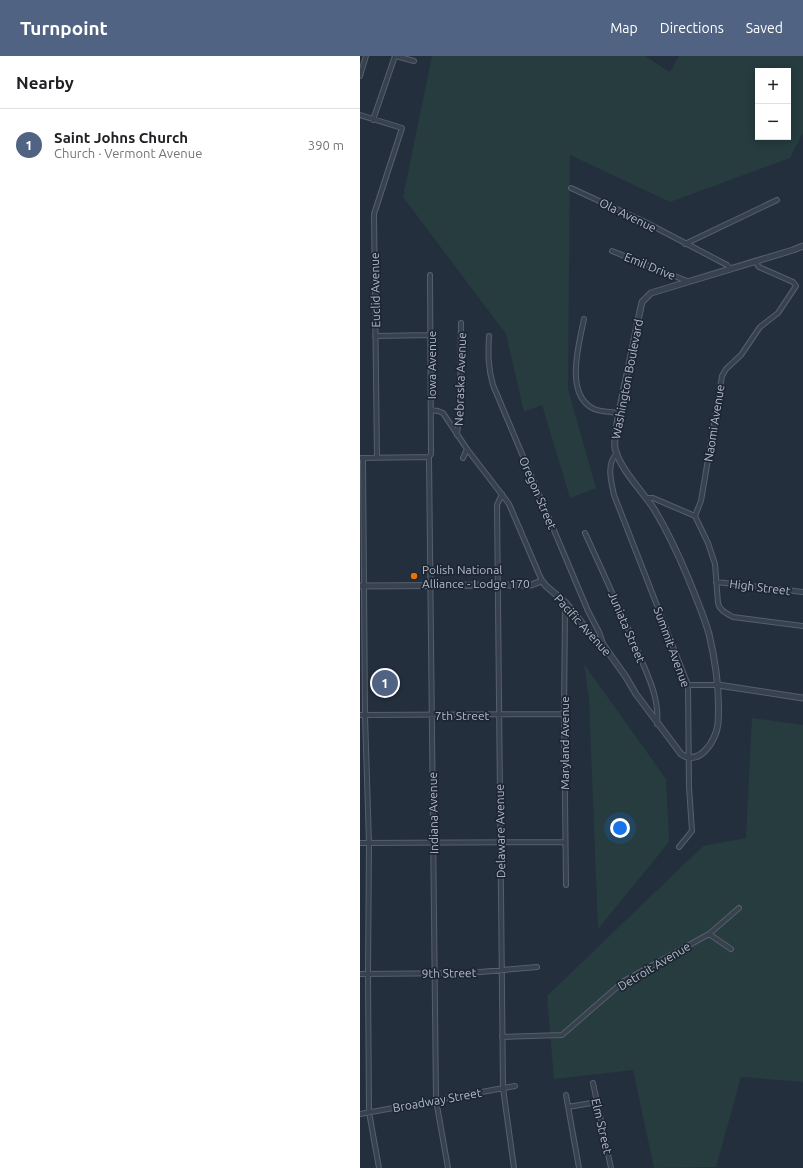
<!DOCTYPE html>
<html lang="en">
<head>
<meta charset="utf-8">
<style>
  :root { --surface:#fff; --page:#f2f2f2; --text:#202124; --muted:#757577; --line:#e0e0e0; --accent:#506383 }
  body { margin:0; font-family:Ubuntu,sans-serif; background:var(--page); color:var(--text) }
  .controls { position:absolute; right:12px; top:12px; display:grid; overflow:hidden; border-radius:0px; box-shadow:0 2px 10px #0003 }
  .controls button { width:36px; height:36px; display:grid; place-items:center; padding:0; border:0; border-bottom:1px solid var(--line); background:var(--surface); color:var(--text); font:20px sans-serif }
  .you { position:absolute; left:260px; top:772px; width:14px; height:14px; margin:-10px; border:3px solid #fff; border-radius:50%; background:#1a73e8; box-shadow:0 0 0 6px #1a73e833 }
  .badge { display:grid; place-items:center; width:26px; height:26px; border-radius:50%; background:var(--accent); color:#fff; font-size:13px; font-weight:700 }
  .pin { position:absolute; translate:-50% -50%; border:2px solid #fff; box-shadow:0 1px 4px #0006 }
  .list { margin:0; padding:0; list-style:none }
  h2 { display:flex; justify-content:space-between; align-items:center; height:52px; margin:0; padding:0 16px; font-size:17px }
  h2 small { font-size:13px; font-weight:400; color:var(--muted) }
  .list li { display:grid; grid-template-columns:26px 1fr auto; gap:12px; align-items:center; box-sizing:border-box; height:72px; padding:0 16px; border-top:1px solid var(--line) }
  .list b { display:block; font-size:15px; white-space:nowrap }
  .list p { margin:0; font-size:13px; white-space:nowrap; color:var(--muted) }
  .list em { font-size:13px; font-style:normal; color:var(--muted) }
  .map { position:relative; flex:none; width:443px; height:1112px; overflow:hidden }
  header { display:flex; align-items:center; gap:24px; box-sizing:border-box; height:56px; padding:0 20px; background:var(--accent); color:#fff }
  header strong { font-size:19px }
  nav { display:flex; gap:22px; margin-inline-start:auto; font-size:14px }
  main { display:flex }
  aside { flex:1; background:var(--surface) }
  .map>svg:first-child { display:block }
</style>
</head>
<body>
<header>
<strong>Turnpoint</strong>
<nav><a>Map</a><a>Directions</a><a>Saved</a></nav>
</header>
<main>
<aside>
<h2>Nearby<small></small></h2>
<ul class="list">
<li><span class="badge">1</span><div><b>Saint Johns Church</b><p>Church · Vermont Avenue</p></div><em>390 m</em></li>
</ul>
</aside>
<div class="map">
<svg width="443" height="1112" viewBox="0 0 443 1112">
  <rect width="100%" height="100%" fill="#242f3e"/>
  <path fill="#263c3f" fill-rule="evenodd" d="M72 0H285L310 16 319 0H443V77L430 102 310 146 210 99 208 333 236 432 210 442 182 349 164 356 146 278 43 141ZM398 15H428V81H398Z
    M224 608 306 723 309 786 238 873 229 643Z
    M392 662 443 669V1026L381 1021 356 1111 294 1112 273 1014 194 1023 187 940 343 790 386 782Z"/>
  <g fill="none" stroke-linecap="round" stroke-linejoin="round">
    <g stroke="#565f6c" stroke-width="6">
      <path id="minor" d="M36 0 54 5
        M0 20 6 0
        M0 59 42 72 14 158 17 401
        M13 64 35 0
        M211 132 287 167 367 209 371 213
        M325 188 417 144
        M252 195 327 225
        M224 263C219 288 204 339 234 353 241 356 252 356 259 357
        M15 280 71 279
        M129 280C128 298 128 312 133 329L228 555 239 576 244 590
        M71 354 78 355 83 357 107 393 149 448 182 525
        M97 379 100 350 101 267
        M257 397C246 408 251 425 254 439L328 629 329 731 332 775 319 791
        M69 401 76 1044 88 1112
        M0 402 69 401 71 398 70 219
        M3 402 5 659 9 787 8 918 9 1056 19 1112
        M103 402 107 393
        M142 438 137 449 143 1032 154 1112
        M286 442H293L335 460 348 487 355 508 358 547C360 555 366 557 373 561L443 570
        M335 460 341 445 362 320 366 313 381 299 400 271 418 257 436 230 433 226 399 211 395 205
        M225 477C242 514 259 551 275 589 285 614 300 640 297 668
        M356 526 443 536
        M328 629H358
        M0 659 204 658
        M0 787 205 786
        M206 829 204 658 205 552 206 547
        M349 878 371 893
        M0 918 109 917 177 911
        M142 981 202 979 264 925 349 878 379 852
        M233 1027 251 1112
        M206 1039 219 1112
        M208 1051 237 1046
        M0 1058 155 1030"/>
    </g>
    <g stroke="#565f6c" stroke-width="7">
      <path id="tertiary" d="M0 530 171 529 182 525 186 530 206 547 233 581 244 590 266 621 276 638 321 698C339 711 356 685 358 668 360 638 356 607 349 578 344 560 336 542 329 524 319 500 308 476 294 453 283 436 259 412 255 392 253 380 260 354 262 341 269 310 275 278 282 246L291 237 433 194 443 190
        M358 629 443 642"/>
    </g>
    <use href="#minor" stroke="#38414e" stroke-width="4"/>
    <use href="#tertiary" stroke="#38414e" stroke-width="5"/>
  </g>
  <circle fill="#e8710a" stroke="#1d2633" stroke-width="1.5" cx="54" cy="520" r="4"/>
  <g text-anchor="middle" dominant-baseline="central" stroke-width="3.5" stroke-linejoin="round" paint-order="stroke">
    <g font-size="12" fill="#b4bcc9" stroke="#1d2633">
      <text transform="translate(268 159) rotate(26)">Ola Avenue</text>
      <text transform="translate(290 210) rotate(22)">Emil Drive</text>
      <text transform="translate(15 234) rotate(-91)">Euclid Avenue</text>
      <text transform="translate(71 309) rotate(-90)">Iowa Avenue</text>
      <text transform="translate(100 323) rotate(-88)">Nebraska Avenue</text>
      <text transform="translate(267 323) rotate(-79)">Washington Boulevard</text>
      <text transform="translate(354 367) rotate(-81)">Naomi Avenue</text>
      <text transform="translate(178 437) rotate(67)">Oregon Street</text>
      <text transform="translate(400 531) rotate(7)">High Street</text>
      <text transform="translate(223 569) rotate(48)">Pacific Avenue</text>
      <text transform="translate(267 571) rotate(67)">Juniata Street</text>
      <text transform="translate(312 591) rotate(70)">Summit Avenue</text>
      <text x="102" y="659">7th Street</text>
      <text transform="translate(204 687) rotate(-90)">Maryland Avenue</text>
      <text transform="translate(73 757) rotate(-91)">Indiana Avenue</text>
      <text transform="translate(140 775) rotate(-91)">Delaware Avenue</text>
      <text transform="translate(294 910) rotate(-31)">Detroit Avenue</text>
      <text transform="translate(89 917) rotate(-1)">9th Street</text>
      <text transform="translate(77 1044) rotate(-10)">Broadway Street</text>
      <text transform="translate(242 1070) rotate(77)">Elm Street</text>
    </g>
    <g font-size="12" fill="#b4bcc9" stroke="#1d2633" text-anchor="start">
      <text x="62" y="513">Polish National<tspan x="62" dy="14">Alliance - Lodge 170</tspan></text>
    </g>
  </g>
</svg>
<div class="controls">
<button>+</button>
<button>−</button>
</div>
<div class="you"></div>
<div class="pin badge" style="left:25px;top:627px">1</div>
</div>
</main>
</body>
</html>
